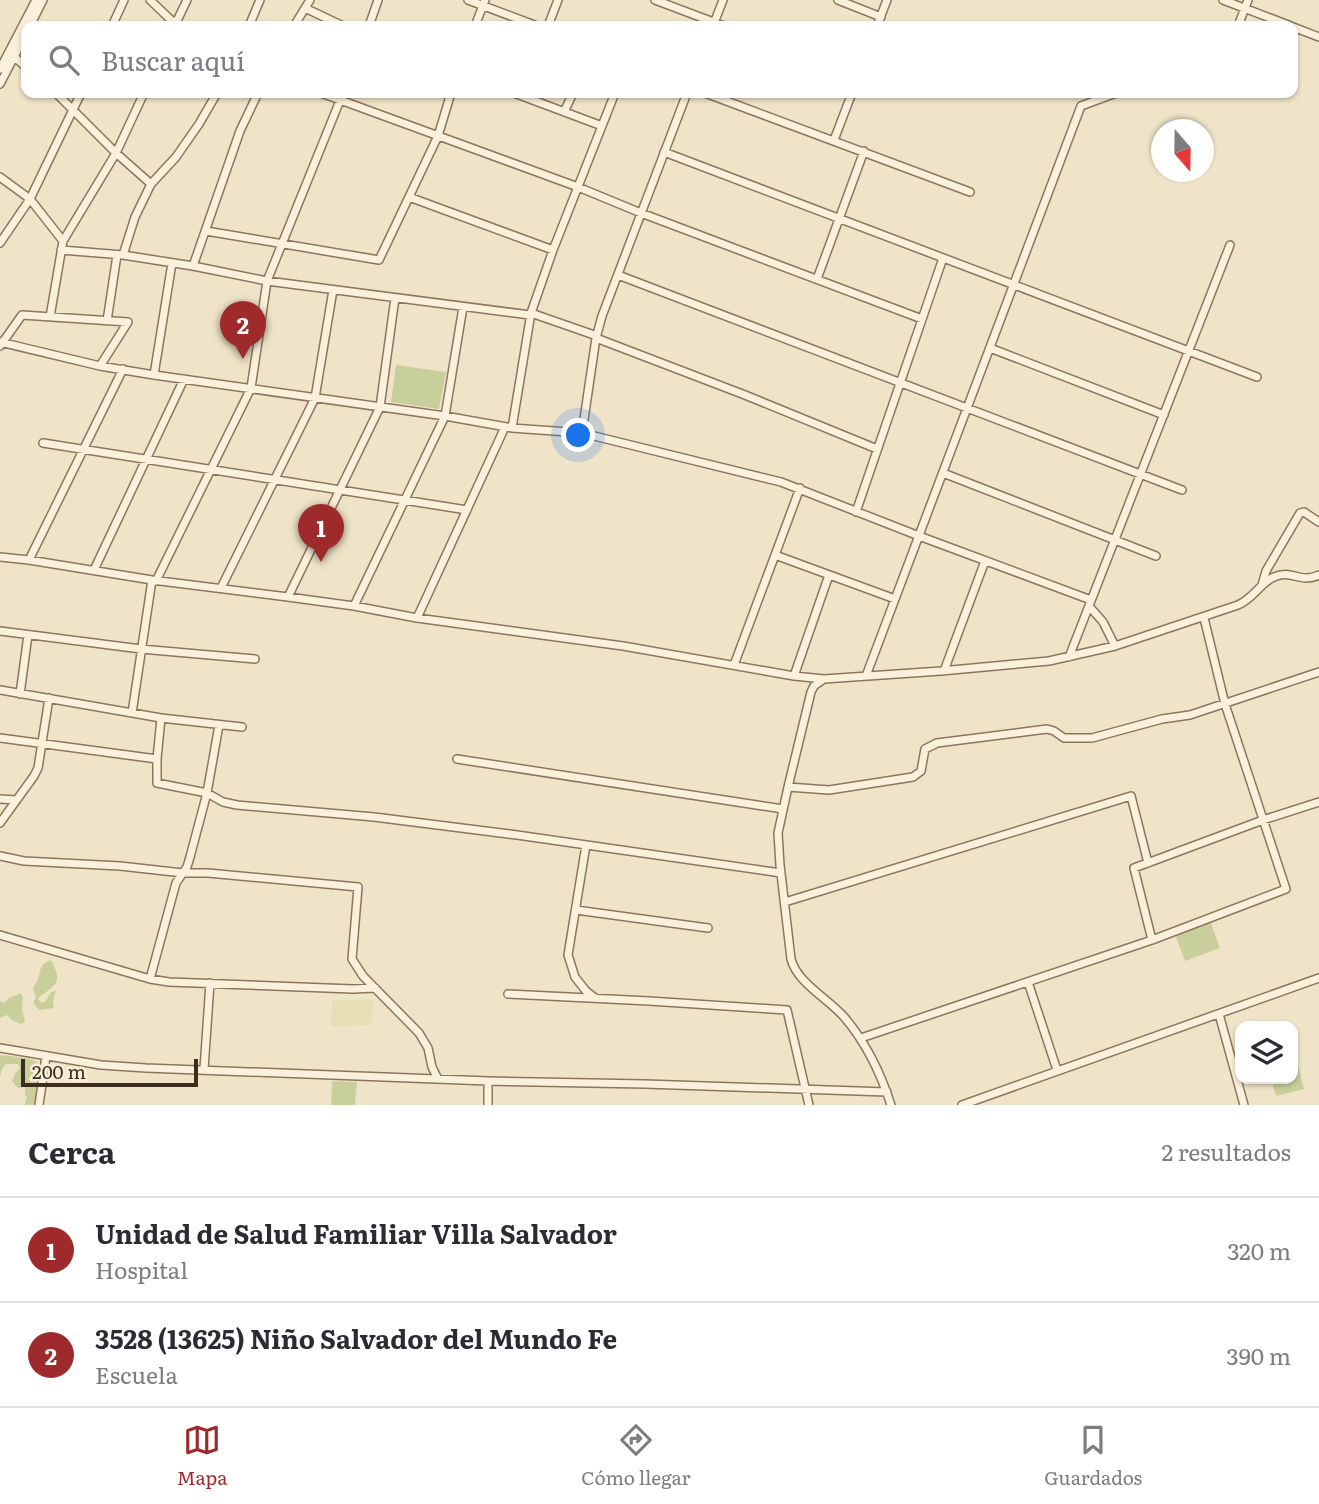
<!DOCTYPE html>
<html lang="es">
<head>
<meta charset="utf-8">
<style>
  :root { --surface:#fff; --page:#f7f7f7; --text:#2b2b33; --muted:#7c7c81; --line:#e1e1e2; --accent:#9e2a2b }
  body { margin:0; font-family:Literata,serif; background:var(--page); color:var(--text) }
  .controls { position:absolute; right:21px; bottom:21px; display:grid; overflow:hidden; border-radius:14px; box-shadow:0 2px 5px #0004 }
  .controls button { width:63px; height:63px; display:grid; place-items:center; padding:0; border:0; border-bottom:2px solid var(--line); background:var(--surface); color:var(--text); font:35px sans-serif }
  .compass { position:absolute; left:1151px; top:119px; width:63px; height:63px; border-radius:50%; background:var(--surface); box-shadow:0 2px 5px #0004; rotate:160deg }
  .scale { position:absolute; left:21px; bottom:18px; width:177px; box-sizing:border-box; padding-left:7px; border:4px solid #3d2e20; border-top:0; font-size:19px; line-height:24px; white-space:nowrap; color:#3d2e20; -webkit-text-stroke:5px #f7eed8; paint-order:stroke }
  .you { position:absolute; left:579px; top:436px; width:24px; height:24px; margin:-18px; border:5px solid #fff; border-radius:50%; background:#1a73e8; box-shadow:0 0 0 10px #1a73e833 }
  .badge { display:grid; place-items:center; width:46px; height:46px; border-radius:50%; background:var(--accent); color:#fff; font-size:23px; font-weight:700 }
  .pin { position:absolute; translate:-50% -58px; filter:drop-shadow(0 2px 4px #0008) }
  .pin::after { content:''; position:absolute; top:37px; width:24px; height:21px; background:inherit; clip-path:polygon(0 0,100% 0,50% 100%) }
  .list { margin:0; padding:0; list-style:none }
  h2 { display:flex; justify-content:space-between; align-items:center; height:91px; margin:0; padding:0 28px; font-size:30px }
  h2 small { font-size:23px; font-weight:400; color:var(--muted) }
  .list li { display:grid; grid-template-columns:46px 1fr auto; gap:21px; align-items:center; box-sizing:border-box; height:105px; padding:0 28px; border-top:2px solid var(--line) }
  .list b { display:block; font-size:26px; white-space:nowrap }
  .list p { margin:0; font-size:23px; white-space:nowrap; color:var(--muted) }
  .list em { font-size:23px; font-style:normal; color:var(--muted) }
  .icon { flex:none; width:38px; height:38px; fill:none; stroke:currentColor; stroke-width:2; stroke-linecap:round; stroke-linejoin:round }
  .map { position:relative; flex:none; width:1319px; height:1105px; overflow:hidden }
  .search { position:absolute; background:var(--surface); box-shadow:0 2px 5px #0004; left:21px; right:21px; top:21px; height:77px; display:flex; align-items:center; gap:18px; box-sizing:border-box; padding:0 24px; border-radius:14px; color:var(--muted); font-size:26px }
  .sheet { height:301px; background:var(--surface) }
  nav { display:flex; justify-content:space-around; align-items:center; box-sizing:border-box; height:98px; border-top:2px solid var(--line); background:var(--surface); font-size:19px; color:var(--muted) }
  nav a { display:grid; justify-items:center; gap:4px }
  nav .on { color:var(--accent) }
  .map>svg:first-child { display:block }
</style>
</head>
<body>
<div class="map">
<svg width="1319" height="1105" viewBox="0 0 1319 1105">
  <rect width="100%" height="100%" fill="#f0e4c8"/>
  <path fill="#e6deb5" d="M374 999 371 1025 331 1026 332 1000Z"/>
  <path fill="#c9cf9b" d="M396 365 446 372 439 409 391 402Z
    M1210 921 1220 948 1185 961 1175 934Z
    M51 960C63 983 57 984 38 998L40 1002H45L51 992 56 991 53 1001 54 1008 39 1010 33 1003 36 997 33 988C35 985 37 982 38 979 42 969 38 965 51 960Z
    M21 993 23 997 22 1009 25 1022 21 1024 12 1020 7 1015 0 1018V1001L4 1003 9 998Z
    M1293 1045 1304 1089 1276 1096 1271 1079H1293Z
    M0 1055C8 1056 36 1057 39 1065 41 1070 38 1072 37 1077 36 1089 39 1093 33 1105H25V1102L27 1098 25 1094V1087L18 1088 12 1081 15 1074 20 1068 18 1064H6L2 1069 0 1077Z
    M332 1081 357 1082 355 1105H331Z"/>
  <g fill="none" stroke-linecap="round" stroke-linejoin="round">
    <g stroke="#8d765c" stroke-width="10">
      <path id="minor" d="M150 0 171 20 180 26
        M468 0 537 26
        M655 0 724 26
        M838 0 881 17
        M1223 0 1291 26
        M305 8 343 26
        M175 25 187 0
        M30 26 43 0
        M112 26 124 0
        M249 26 260 0
        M294 26 310 0
        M369 26 378 0
        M475 26 485 0
        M548 26 558 0
        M713 26 723 0
        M877 26 887 0
        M1238 26 1248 0
        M1293 27 1319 37
        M11 54 26 67
        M0 69 36 0
        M0 84 26 34
        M56 93 116 153 151 184
        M321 93 578 187 641 213 922 319
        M514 93 602 126
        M705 93 970 192
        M564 112 573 93
        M834 140 852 93
        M664 152 1257 377
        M0 177 30 199 63 241
        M409 197 553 250
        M206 231 379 260 438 136 451 93
        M0 243 30 199 81 93
        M61 250 123 255 193 266 267 281 530 315
        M123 255 135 217 151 184 176 157 199 124 217 93
        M193 266 240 131 258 93
        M618 275 1182 490
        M817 279 864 151
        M531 313 597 336
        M50 317 63 241 116 153 144 93
        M107 321 117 255
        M596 338 745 395 877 449
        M0 342 100 366 154 375 445 416 512 428 582 433 781 482 919 536 1091 600
        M0 346 22 315 128 322 100 366
        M990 348 1164 415
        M154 375 172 263
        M512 428 531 313 553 250 615 93
        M582 433 596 338 602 316 687 93
        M43 443 467 510
        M943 473 1156 556
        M856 512 943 258
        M775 555 895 599
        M0 557 29 560 152 580 288 597 354 606 417 618 623 646 794 676 824 679 941 671 1049 661 1115 646 1238 605C1253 599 1260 583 1274 577 1292 569 1300 584 1319 575
        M29 560 123 369
        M94 570 184 379
        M156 581 251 388 267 281 343 93
        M1262 585 1266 571 1300 513 1304 512 1319 522
        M221 588 315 398 333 290
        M288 597 380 407 395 298
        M354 606 445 416 463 307
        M1089 606 1103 622 1115 646
        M417 618 505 427
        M0 631 141 649 255 659
        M1069 657 1230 245
        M734 665 800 488
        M944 671 985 561
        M794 676 829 575
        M866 676 1081 106 1116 93
        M824 679 814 686 811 692 788 787 778 833 780 865 791 959C797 983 829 999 845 1018 866 1043 881 1074 891 1105
        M0 690 161 718 242 727
        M20 694 28 635
        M132 713 152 580
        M161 718 157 759V783L207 793 223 802 237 805 374 817 517 835 781 873
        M0 738 157 759
        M457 759 783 809
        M788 787 829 790 913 777 921 771 925 749 937 743 1047 729 1054 731 1064 738H1092L1162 719 1190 715 1319 672
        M0 799 16 800
        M0 823 34 776 38 768 49 698
        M586 845 568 955 575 977 586 991 595 998
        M0 856 24 861 120 866 183 873H208L358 887 352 959 363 976 419 1033 428 1048 432 1067 438 1079
        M785 902 1131 796 1148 863
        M576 910 708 928
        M0 935 150 979 169 982 353 989 375 988
        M1152 940 1134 868 1263 820 1319 802
        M150 979 176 883 187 867 190 857 207 793 219 725
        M1028 982 1057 1070
        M508 994 649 1001 787 1010 809 1105
        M1219 1014 1244 1105
        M861 1038 1152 940 1286 889 1225 704 1204 618
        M0 1048 101 1065 146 1068 488 1081 645 1084 887 1092
        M204 1069 210 983
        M488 1081V1105
        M39 1105 46 1056
        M962 1105 1319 978"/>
    </g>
    <use href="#minor" stroke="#faf1dc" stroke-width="7"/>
  </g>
</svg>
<div class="controls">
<button><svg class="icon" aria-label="layers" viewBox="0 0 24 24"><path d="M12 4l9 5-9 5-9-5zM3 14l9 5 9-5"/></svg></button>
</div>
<svg class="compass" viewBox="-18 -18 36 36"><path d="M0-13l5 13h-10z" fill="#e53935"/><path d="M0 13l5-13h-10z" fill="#7c7c81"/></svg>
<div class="scale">200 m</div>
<div class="you"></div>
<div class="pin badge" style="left:321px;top:562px">1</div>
<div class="pin badge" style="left:243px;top:359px">2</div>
<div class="search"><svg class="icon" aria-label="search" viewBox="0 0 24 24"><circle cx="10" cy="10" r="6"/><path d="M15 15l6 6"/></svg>Buscar aquí</div>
</div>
<section class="sheet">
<h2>Cerca<small>2 resultados</small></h2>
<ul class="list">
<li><span class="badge">1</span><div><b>Unidad de Salud Familiar Villa Salvador</b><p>Hospital</p></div><em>320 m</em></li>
<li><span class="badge">2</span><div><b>3528 (13625) Niño Salvador del Mundo Fe</b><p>Escuela</p></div><em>390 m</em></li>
</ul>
</section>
<nav>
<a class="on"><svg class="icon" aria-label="map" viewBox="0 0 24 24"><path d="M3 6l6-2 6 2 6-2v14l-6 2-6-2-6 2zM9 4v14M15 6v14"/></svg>Mapa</a>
<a><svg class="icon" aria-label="directions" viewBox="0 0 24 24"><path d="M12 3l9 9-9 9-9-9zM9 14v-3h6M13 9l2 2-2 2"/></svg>Cómo llegar</a>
<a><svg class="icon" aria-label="saved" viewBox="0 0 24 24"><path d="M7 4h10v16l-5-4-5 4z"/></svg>Guardados</a>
</nav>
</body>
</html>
